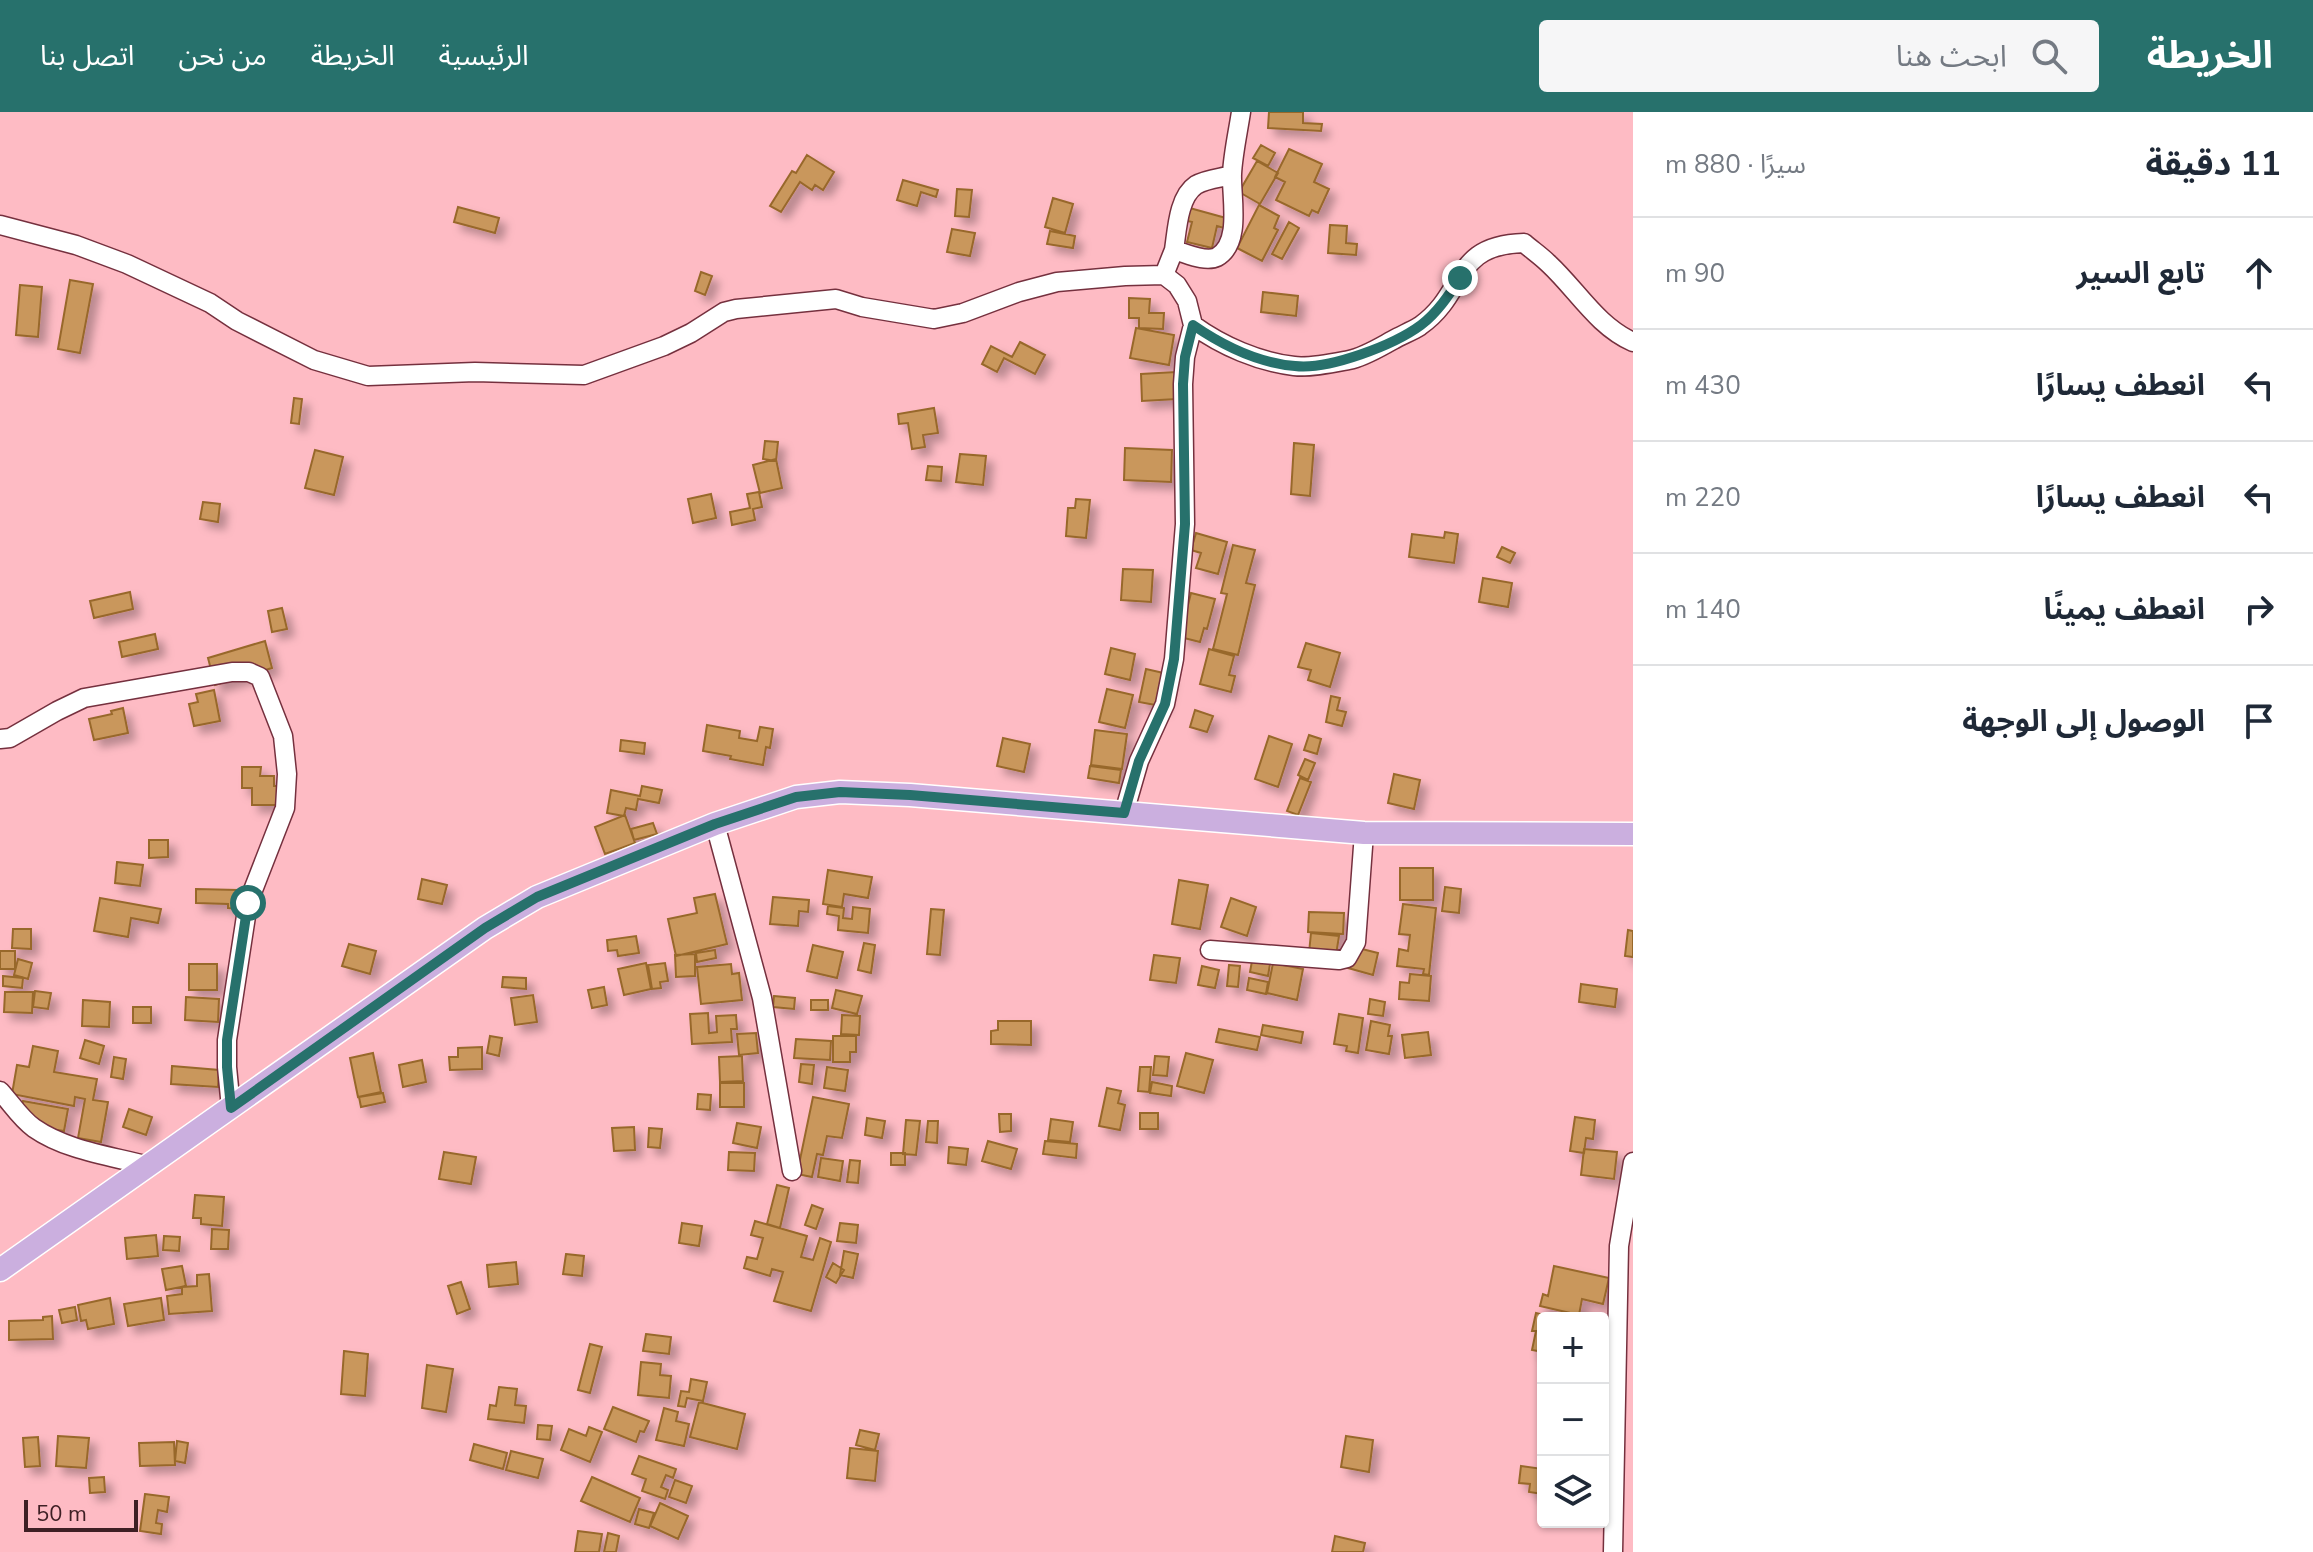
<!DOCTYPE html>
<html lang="ar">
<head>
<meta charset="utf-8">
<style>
  :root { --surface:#fff; --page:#f6f6f7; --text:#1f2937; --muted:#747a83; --line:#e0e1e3; --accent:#27716c }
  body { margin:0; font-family:"Nunito Sans","Noto Sans Arabic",sans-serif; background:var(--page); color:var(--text); direction:rtl }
  .controls { position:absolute; right:24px; bottom:24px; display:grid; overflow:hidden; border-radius:8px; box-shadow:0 2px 6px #0004 }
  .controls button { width:72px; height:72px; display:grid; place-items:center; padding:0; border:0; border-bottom:2px solid var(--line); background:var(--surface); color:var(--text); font:40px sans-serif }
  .scale { position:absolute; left:24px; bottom:20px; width:114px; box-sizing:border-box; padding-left:8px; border:4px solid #3e1f24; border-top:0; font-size:22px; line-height:28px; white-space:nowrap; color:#3e1f24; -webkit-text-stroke:6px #febbc4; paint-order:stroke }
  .stop { position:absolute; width:24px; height:24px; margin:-18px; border:6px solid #27716c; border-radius:50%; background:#fff }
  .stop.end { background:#27716c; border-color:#fff; box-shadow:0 2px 8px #0008 }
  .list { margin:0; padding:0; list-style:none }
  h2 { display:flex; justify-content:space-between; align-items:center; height:104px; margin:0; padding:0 32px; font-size:34px }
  h2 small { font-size:26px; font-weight:400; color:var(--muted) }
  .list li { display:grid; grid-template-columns:52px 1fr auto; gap:24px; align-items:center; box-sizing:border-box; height:112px; padding:0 32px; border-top:2px solid var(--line) }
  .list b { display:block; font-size:30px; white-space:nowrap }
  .list em { font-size:26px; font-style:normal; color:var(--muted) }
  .icon { flex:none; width:44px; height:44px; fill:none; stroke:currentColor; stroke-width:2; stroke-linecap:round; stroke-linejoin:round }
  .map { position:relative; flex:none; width:1633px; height:1440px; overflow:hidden; direction:ltr }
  header { display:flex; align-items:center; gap:48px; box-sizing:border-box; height:112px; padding:0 40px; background:var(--accent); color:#fff }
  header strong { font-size:38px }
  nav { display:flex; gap:44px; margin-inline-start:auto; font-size:28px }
  .search { width:560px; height:72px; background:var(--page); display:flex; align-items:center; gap:20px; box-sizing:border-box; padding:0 28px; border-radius:8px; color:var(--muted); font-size:30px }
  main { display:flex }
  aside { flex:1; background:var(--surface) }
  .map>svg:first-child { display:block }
</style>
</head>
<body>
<header>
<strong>الخريطة</strong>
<div class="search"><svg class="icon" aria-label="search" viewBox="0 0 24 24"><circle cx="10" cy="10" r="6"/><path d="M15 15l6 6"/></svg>ابحث هنا</div>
<nav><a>الرئيسية</a><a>الخريطة</a><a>من نحن</a><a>اتصل بنا</a></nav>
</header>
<main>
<aside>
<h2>11 دقيقة<small>سيرًا · 880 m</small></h2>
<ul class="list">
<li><svg class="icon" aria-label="ahead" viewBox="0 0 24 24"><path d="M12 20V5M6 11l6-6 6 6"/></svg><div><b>تابع السير</b></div><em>90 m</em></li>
<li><svg class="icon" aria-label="left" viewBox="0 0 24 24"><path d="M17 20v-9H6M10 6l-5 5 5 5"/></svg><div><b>انعطف يسارًا</b></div><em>430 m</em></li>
<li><svg class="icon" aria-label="left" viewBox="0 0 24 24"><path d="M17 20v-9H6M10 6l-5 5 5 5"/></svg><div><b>انعطف يسارًا</b></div><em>220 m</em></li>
<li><svg class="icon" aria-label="right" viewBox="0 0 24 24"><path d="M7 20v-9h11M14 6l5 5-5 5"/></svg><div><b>انعطف يمينًا</b></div><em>140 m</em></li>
<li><svg class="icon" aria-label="arrive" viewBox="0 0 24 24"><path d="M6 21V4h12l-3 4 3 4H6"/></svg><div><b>الوصول إلى الوجهة</b></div></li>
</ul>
</aside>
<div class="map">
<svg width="1633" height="1440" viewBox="0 0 1633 1440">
  <defs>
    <filter id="shadow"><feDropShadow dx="7" dy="7" stdDeviation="4" flood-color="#0004"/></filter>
  </defs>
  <rect width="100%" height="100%" fill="#febbc4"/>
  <path fill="#c9975c" stroke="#98682c" stroke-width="2" filter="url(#shadow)" d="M1269 0H1303V11L1322 12 1321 19 1268 16Z
    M1261 33 1275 41 1268 54 1253 46Z
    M1289 37 1322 52 1314 70 1329 77 1318 101 1312 98 1309 104 1276 88 1285 70 1275 65Z
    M807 43 834 60 823 78 815 73 812 78 800 70 781 100 770 94 792 59 796 61Z
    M1257 49 1278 61 1260 92 1239 80Z
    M903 68 938 78 936 85 921 80 917 94 897 88Z
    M957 77 972 78 969 105 955 104Z
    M1053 86 1073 92 1065 121 1045 115Z
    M1259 93 1279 104 1274 116 1278 118 1262 149 1237 136Z
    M458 95 499 106 495 121 454 110Z
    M1186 95 1226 106 1224 116 1217 114 1212 136 1187 130 1192 110 1183 108Z
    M1289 110 1299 116 1282 147 1272 142Z
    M1330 113 1347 114 1346 131 1357 132 1356 143 1328 141Z
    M952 117 975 121 970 144 947 140Z
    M1050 119 1075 124 1073 136 1047 132Z
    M701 160 712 164 705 183 695 179Z
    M70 168 93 172 80 241 58 237Z
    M20 173 42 175 38 225 16 223Z
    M1263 180 1298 184 1296 204 1261 200Z
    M1129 186 1150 187 1149 201H1164L1163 217 1139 216V206H1129Z
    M1136 216 1174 223 1169 253 1130 246Z
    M1020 230 1045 243 1035 262 1004 246 997 260 982 252 991 234 1012 245Z
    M1176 260 1177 287 1142 289 1141 262Z
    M294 286 302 287 299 312 291 311Z
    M934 296 938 321 923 323 925 335 912 337 908 311 899 312 898 302Z
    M765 329 778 330 776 349 763 347Z
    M1294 331 1314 333 1310 384 1291 382Z
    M1125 336 1172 338 1171 370 1124 368Z
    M315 338 343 345 334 383 305 376Z
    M960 342 986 344 983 373 956 370Z
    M776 347 782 376 760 381 753 353Z
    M928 354 942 355 941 369 926 368Z
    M759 380 762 395 753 397 755 408 732 413 730 400 750 396 747 382Z
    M711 382 716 406 693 411 688 387Z
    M1076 387 1090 388 1086 426 1066 424 1068 396H1075Z
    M203 390 220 392 218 410 200 407Z
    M1445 420 1458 422 1454 451 1409 445 1412 422 1444 426Z
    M1196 421 1227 430 1218 462 1196 456 1201 441 1191 438Z
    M1233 433 1255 438 1246 471 1255 473 1238 543 1213 537 1227 482 1221 481Z
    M1502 435 1515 441 1510 451 1497 445Z
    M1123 457 1153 458 1151 490 1121 488Z
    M1483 466 1512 471 1508 495 1479 490Z
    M130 480 133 497 94 506 90 489Z
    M1191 481 1215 487 1207 517 1204 516 1200 530 1180 525Z
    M282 496 287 517 272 520 268 499Z
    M155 522 158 537 122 545 119 530Z
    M265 529 272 556 215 573 208 546Z
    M1306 531 1340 541 1330 575 1308 568 1311 558 1298 555Z
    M1111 536 1135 542 1130 568 1105 562Z
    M1209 537 1234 544 1229 563 1235 564 1231 580 1200 572Z
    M1146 557 1168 562 1161 594 1139 590Z
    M1107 577 1133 583 1125 616 1099 610Z
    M214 578 220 609 194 614 189 592 198 590 196 582Z
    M1331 584 1340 586 1337 598 1346 600 1342 614 1326 610Z
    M123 596 128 621 94 628 89 607 112 602 111 599Z
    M1195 598 1213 604 1207 620 1190 615Z
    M707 613 740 619 739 626 757 629 760 615 773 617 770 636 766 635 763 653 730 647 731 644 703 639Z
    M1095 618 1127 622 1122 657 1091 653Z
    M1309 623 1321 627 1317 642 1304 638Z
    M1269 624 1292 632 1278 675 1255 667Z
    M1003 626 1030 632 1024 660 997 654Z
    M621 628 645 631 644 642 620 639Z
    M1305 647 1315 651 1308 668 1298 663Z
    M1090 654 1121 658 1119 671 1088 666Z
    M242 655H261L260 664H274V674H279V693H252V676H242Z
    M1394 662 1420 668 1414 697 1388 691Z
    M1300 666 1311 670 1298 703 1287 699Z
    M642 674 662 678 659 691 638 687 636 698 626 696 624 704 607 701 611 678 640 684Z
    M625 703 635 731 605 742 595 715Z
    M653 711 657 722 634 728 631 717Z
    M149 728H168V745L149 746Z
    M117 750 143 753 140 774 115 771Z
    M1400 756H1433V788H1400Z
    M828 758 872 765 868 786 844 782 842 795 823 792Z
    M422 767 447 773 442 792 418 787Z
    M1179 768 1208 773 1200 817 1172 812Z
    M1445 775 1461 777 1459 801 1442 799Z
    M196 777 238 778V797L228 796V792L196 791Z
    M715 782 727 832 676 844 668 807 697 801 694 786Z
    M773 785 809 788 808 800 799 799 798 814 770 812Z
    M100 786 161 797 158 811 131 806 128 825 94 819Z
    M1231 786 1256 795 1247 824 1221 815Z
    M1403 792 1436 796 1429 863 1423 862 1424 857 1397 854 1399 837 1408 839 1410 823 1399 822Z
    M828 794 844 796 843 806 852 807 853 795 870 797 868 821 838 818 839 804 827 802Z
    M931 797 944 798 940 843 927 842Z
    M1309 800 1344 801 1343 822 1308 820Z
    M13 817H31V837L12 836Z
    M1628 818 1633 819V845L1625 844Z
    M1311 821 1339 824 1336 843 1309 841Z
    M636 824 639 841 618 844 617 838 608 839 607 828Z
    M864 831 875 833 871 861 858 858Z
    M349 832 376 839 370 862 342 854Z
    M813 833 843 840 837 866 807 859Z
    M1354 835 1378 841 1373 863 1348 856Z
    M715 838 716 846 697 850 696 841Z
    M0 839H15V857H0Z
    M695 842V864L676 865 675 843Z
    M1154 843 1180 846 1176 871 1150 868Z
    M18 847 32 851 28 867 14 863Z
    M1252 849 1270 852 1268 864 1250 860Z
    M646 851 651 877 624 883 618 857Z
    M665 851 668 869 660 870 661 876 652 877 648 853Z
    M1273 851 1303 857 1297 888 1267 881Z
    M189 852H217V878H189Z
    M731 852 732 862 739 861 742 888 701 892 697 855Z
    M1229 853 1240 854 1238 875 1227 874Z
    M1202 854 1219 858 1215 876 1198 873Z
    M1410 862 1431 864 1429 889 1399 887 1400 870 1409 871Z
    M3 864 23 866 22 876 3 874Z
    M503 865 526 866V877L502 875Z
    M1249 866 1268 870 1266 882 1247 878Z
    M1581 872 1617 877 1615 895 1579 890Z
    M604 875 607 893 592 896 588 878Z
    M836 878 862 884 857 902 832 896Z
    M35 879 51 881 48 897 33 895Z
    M5 880H33L32 901 4 900Z
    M533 883 537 910 515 913 511 886Z
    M774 884 795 886 794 897 773 895Z
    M186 885 219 887 218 910 185 908Z
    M1370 887 1385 890 1383 904 1368 902Z
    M83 888 110 890 109 915 82 914Z
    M811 888H828V898H811Z
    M133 895H151V911H133Z
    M708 901 709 921 717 920 716 904 736 903 737 917H731L732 930 692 932 690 902Z
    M1339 902 1363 906 1358 941 1346 939 1347 934 1334 932Z
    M842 903 860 904 859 923 841 922Z
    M998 909H1031V933L991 932V919L998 918Z
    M1371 909 1390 913 1388 924H1392L1389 942 1366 938Z
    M1263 913 1303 920 1301 931 1261 923Z
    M1219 917 1260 925 1257 938 1216 930Z
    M1428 920 1431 943 1405 946 1402 923Z
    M756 921 758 941 739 943 737 922Z
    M490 924 502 926 499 944 487 941Z
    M833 924H856V940H850V950H833Z
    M796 927 831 929 830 948 794 946Z
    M85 928 104 934 99 952 80 946Z
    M33 934 58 939 54 960 97 967 93 988 108 990 101 1030 78 1026 85 987 75 985 74 994 12 982 17 953 29 955Z
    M482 935V957L450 958 449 945H458V936Z
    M373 941 381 980 358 985 350 946Z
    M1186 941 1213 948 1204 981 1177 974Z
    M742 944 743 969 720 970 719 945Z
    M1155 944 1169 945 1167 964 1153 963Z
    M114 945 126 947 123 967 111 965Z
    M422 948 426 970 403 975 399 953Z
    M801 952 814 953 812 972 799 970Z
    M172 954 219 958 218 975 171 972Z
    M827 955 848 958 845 979 824 976Z
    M1140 955H1151L1149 980 1138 979Z
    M1152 970 1172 974 1171 984 1150 981Z
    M720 971H744V995H720Z
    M1107 976 1121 979 1118 991 1125 993 1120 1018 1099 1014Z
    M383 981 385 990 361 995 359 985Z
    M698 982 711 983 710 998 697 997Z
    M813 985 849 992 842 1026 827 1024 823 1043 817 1042 812 1065 797 1062Z
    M23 989 68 997 64 1019 32 1014 20 1005Z
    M129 997 152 1005 146 1023 123 1015Z
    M1140 1001H1158V1017H1140Z
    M999 1002H1011V1019L1000 1020Z
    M1575 1005 1595 1008 1593 1027 1586 1026 1584 1041 1570 1039Z
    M867 1006 885 1009 882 1026 865 1023Z
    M1051 1007 1073 1010 1070 1030 1048 1028Z
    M906 1008 920 1009 916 1043 903 1042Z
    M928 1009H938L937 1031 926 1030Z
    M737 1011 761 1015 757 1036 733 1031Z
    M634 1015 635 1038 614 1039 612 1016Z
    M649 1016 662 1017 660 1036 648 1035Z
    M988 1029 1017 1037 1011 1057 982 1049Z
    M1045 1029 1077 1032 1076 1046 1043 1042Z
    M949 1035 968 1037 966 1053 948 1051Z
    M1584 1037 1617 1040 1614 1067 1581 1063Z
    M444 1040 476 1045 471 1072 439 1067Z
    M729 1040 755 1041 754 1059 728 1058Z
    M891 1041H905V1053H891Z
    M821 1046 843 1049 840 1069 818 1065Z
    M850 1048 860 1049 858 1071 847 1070Z
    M777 1073 789 1076 780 1116 767 1112Z
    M195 1083 224 1085 222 1114 201 1112V1106H193Z
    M812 1093 823 1097 816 1117 805 1113Z
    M755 1109 807 1124 801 1145 813 1148 820 1126 831 1130 811 1199 774 1189 783 1160 772 1157 770 1164 744 1156 747 1145 757 1147 763 1126 751 1123Z
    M682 1111 702 1114 699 1134 679 1131Z
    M840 1111 858 1113 856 1131 837 1129Z
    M212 1117 229 1118 228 1137H211Z
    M156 1123 158 1144 127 1147 125 1126Z
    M164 1124 180 1125 179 1139 163 1138Z
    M844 1139 858 1142 853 1166 840 1163Z
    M566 1142 584 1144 582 1164 563 1162Z
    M516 1150 518 1172 489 1175 487 1153Z
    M833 1151 844 1158 836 1171 826 1165Z
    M182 1154 186 1174 166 1178 162 1157Z
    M1554 1154 1609 1166 1603 1192 1582 1187 1579 1203 1540 1194 1543 1182 1548 1184Z
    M209 1162 212 1199 169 1202 167 1184 182 1182V1175L197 1174V1163Z
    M461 1170 470 1197 457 1202 448 1174Z
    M110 1186 114 1212 88 1217 86 1208 81 1209 78 1193Z
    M161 1186 164 1208 128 1214 124 1192Z
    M75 1195 77 1208 62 1211 59 1198Z
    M1536 1201 1556 1206H1543V1240L1532 1238 1536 1219H1532Z
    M52 1204 53 1227 9 1228V1209L43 1208V1205Z
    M646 1222 671 1225 669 1242 643 1239Z
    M590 1232 602 1235 590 1281 578 1278Z
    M344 1239 368 1242 365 1284 341 1282Z
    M641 1250 661 1252 660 1263 671 1264 669 1286 638 1283Z
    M427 1253 453 1257 446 1300 422 1296Z
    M691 1267 707 1270 703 1289 687 1286 685 1295 678 1294 681 1279 689 1280Z
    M499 1275 517 1277 515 1293 526 1294 524 1311 488 1307 490 1293 496 1294Z
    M699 1290 745 1302 737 1337 690 1325Z
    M613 1295 649 1309 644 1320 640 1319 636 1330 604 1317Z
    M664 1296 678 1300 676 1309 689 1312 684 1334 656 1328Z
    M538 1313 552 1314 550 1328 537 1327Z
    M589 1315 602 1320 590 1350 561 1338 569 1317 586 1324Z
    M860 1318 879 1322 875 1338 856 1333Z
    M58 1324 89 1326 86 1356 56 1354Z
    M1346 1324 1373 1328 1369 1360 1341 1355Z
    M38 1325 40 1354 25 1355 23 1326Z
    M177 1329 188 1331 185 1351 175 1349Z
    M174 1330 175 1353 140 1354 139 1331Z
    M474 1332 507 1341 503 1357 470 1348Z
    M850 1336 878 1339 875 1369 847 1366Z
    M511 1339 543 1347 538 1366 506 1358Z
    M639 1344 676 1357 673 1366 666 1363 661 1375 668 1378 665 1387 642 1379 646 1367 632 1362Z
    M1521 1354 1543 1357V1382L1529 1380 1530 1372 1519 1371Z
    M104 1365 105 1380 90 1381 89 1366Z
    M592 1365 640 1386 630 1410 581 1389Z
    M675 1368 692 1374 686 1391 669 1385Z
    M145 1382 169 1385 167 1400 158 1398 156 1411 162 1412 161 1422 140 1419Z
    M660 1391 688 1404 678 1427 650 1414Z
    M639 1397 654 1401 649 1416 635 1412Z
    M578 1419 602 1422 599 1440H575Z
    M608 1421 619 1424 616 1440H604Z
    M1335 1424 1365 1431 1363 1440H1332Z"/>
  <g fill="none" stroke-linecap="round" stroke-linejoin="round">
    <g stroke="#75303e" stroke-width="21">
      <path id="minor" d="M0 113 76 133 127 152 210 191 237 209 314 248 368 264 475 260 584 263 664 234 691 221 724 200 736 197 836 187 862 195 934 207 963 201 1019 180 1057 170 1125 164 1164 163 1177 173 1187 189 1193 213C1222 234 1259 250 1294 254 1310 256 1333 251 1349 248 1364 245 1380 235 1393 228 1402 223 1412 219 1420 214 1468 180 1451 133 1524 131 1532 138 1541 144 1549 152 1577 178 1597 214 1633 230
        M1174 138C1177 119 1178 85 1196 73 1206 67 1221 66 1232 63
        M1164 163 1174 138C1186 141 1205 151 1217 145 1242 131 1231 85 1232 62 1233 42 1238 20 1241 0
        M0 627 10 626 57 599 84 586 232 560H249L260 565 283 624 287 662 285 696 248 791 227 928V955L231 996
        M1124 701 1139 649 1165 592 1174 547 1185 412 1183 272 1185 245 1193 213
        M715 712 762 886 792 1059
        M1210 838 1339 848 1347 846 1356 830 1364 721
        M0 979C11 991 21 1007 34 1016 67 1039 112 1044 149 1054
        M1613 1440 1619 1134 1633 1050"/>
    </g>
    <g stroke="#fff" stroke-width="25">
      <path id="major" d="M0 1158 485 816 537 785 715 712 796 685 840 680 910 683 1364 721 1633 722"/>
    </g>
    <use href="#minor" stroke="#fff" stroke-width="18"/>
    <use href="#major" stroke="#cbafdf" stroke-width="22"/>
  </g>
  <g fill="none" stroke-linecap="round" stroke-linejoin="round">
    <path stroke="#27716c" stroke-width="10" d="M248 791 227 928V955L231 996 485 816 537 785 715 712 796 685 840 680 910 683 1124 701 1139 649 1165 592 1174 547 1185 412 1183 272 1185 245 1193 213C1222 233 1259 251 1295 254 1329 258 1394 233 1421 213 1437 201 1449 183 1460 166"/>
  </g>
</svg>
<div class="controls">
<button>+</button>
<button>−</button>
<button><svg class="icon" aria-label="layers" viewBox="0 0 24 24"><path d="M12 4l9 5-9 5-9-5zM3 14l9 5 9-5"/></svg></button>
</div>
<div class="scale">50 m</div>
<div class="stop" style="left:248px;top:791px"></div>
<div class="stop end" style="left:1460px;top:166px"></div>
</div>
</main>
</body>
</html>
